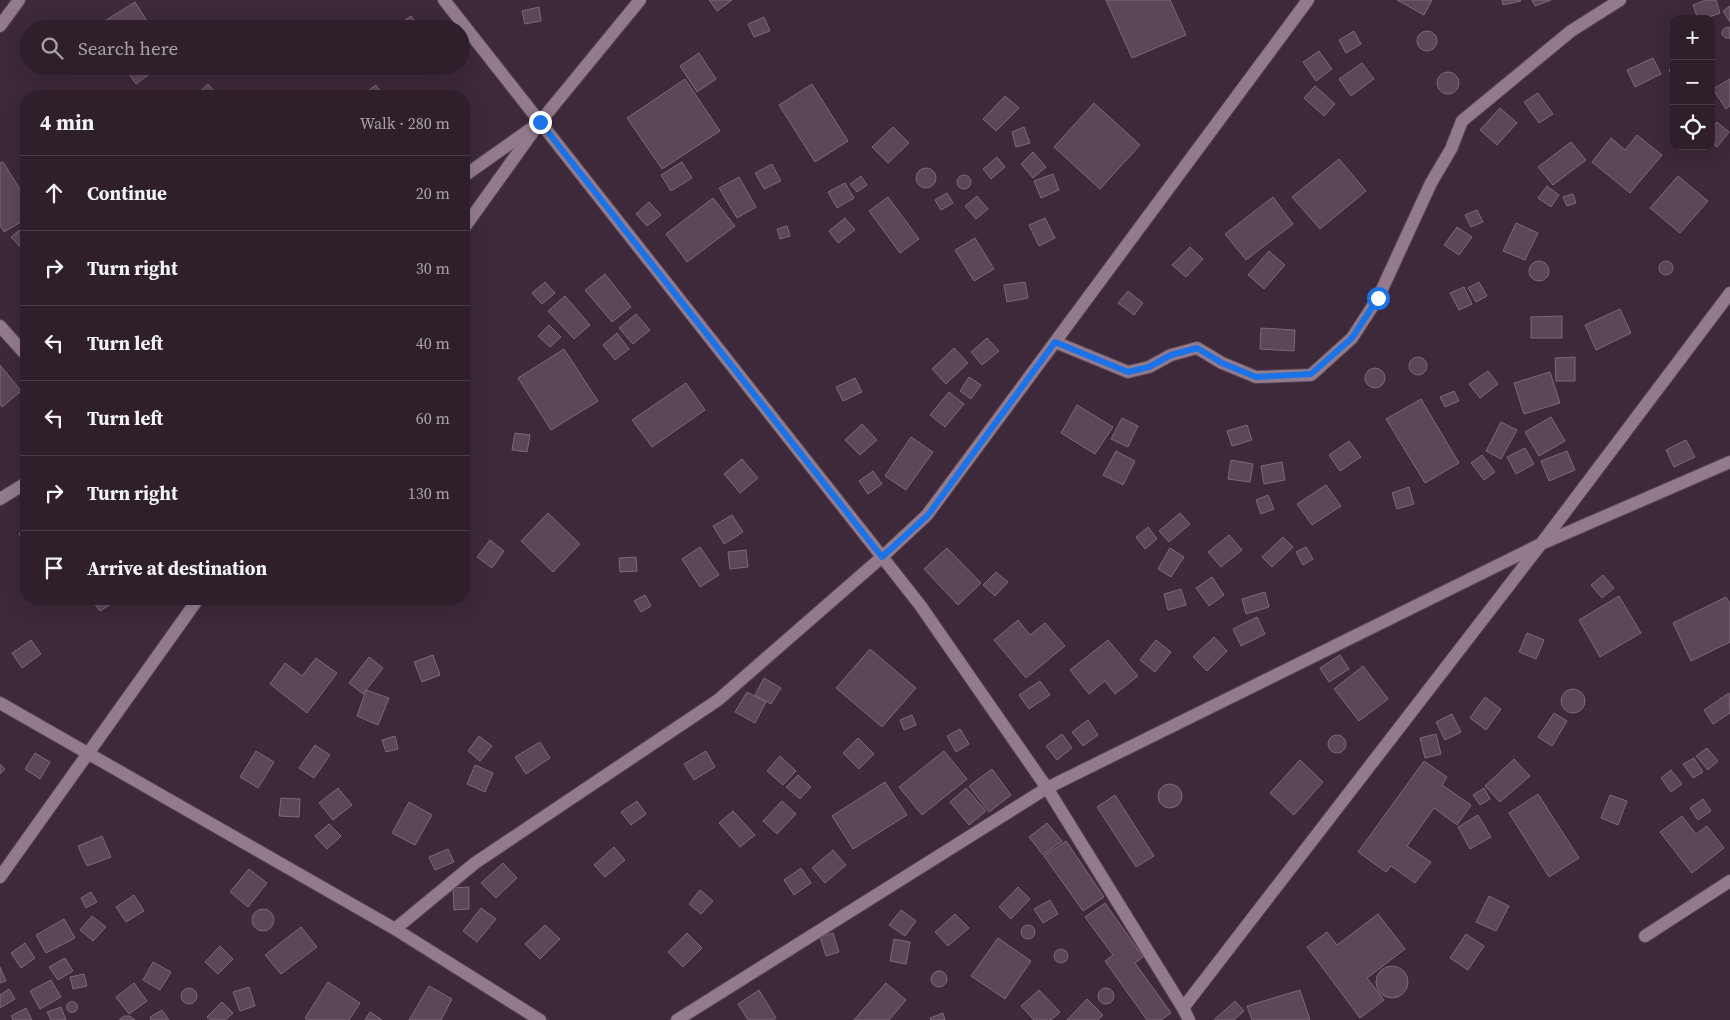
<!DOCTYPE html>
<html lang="en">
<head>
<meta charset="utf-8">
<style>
  :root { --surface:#2e1f2b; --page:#3a2c37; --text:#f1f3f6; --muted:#a7a2a9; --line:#493d47 }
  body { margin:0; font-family:"Source Serif 4",serif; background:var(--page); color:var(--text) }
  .controls { position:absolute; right:15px; top:15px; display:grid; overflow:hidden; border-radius:10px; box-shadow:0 5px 20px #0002 }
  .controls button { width:45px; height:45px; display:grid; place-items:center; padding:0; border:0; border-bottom:1px solid var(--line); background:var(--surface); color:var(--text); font:25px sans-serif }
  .stop { position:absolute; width:15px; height:15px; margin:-11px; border:4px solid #1a73e8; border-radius:50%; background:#fff }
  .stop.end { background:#1a73e8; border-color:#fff; box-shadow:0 1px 5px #0008 }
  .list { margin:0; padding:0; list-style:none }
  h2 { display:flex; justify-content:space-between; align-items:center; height:65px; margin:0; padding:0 20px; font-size:21px }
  h2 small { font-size:16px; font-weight:400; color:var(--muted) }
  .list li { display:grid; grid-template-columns:32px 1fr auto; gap:15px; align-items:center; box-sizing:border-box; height:75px; padding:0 20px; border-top:1px solid var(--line) }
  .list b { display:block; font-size:19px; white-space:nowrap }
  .list em { font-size:16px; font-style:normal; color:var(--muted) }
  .icon { flex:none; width:28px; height:28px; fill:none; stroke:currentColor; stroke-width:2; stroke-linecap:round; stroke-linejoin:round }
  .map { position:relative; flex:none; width:1730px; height:1020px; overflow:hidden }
  .search { position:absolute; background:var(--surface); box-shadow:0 5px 20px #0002; left:20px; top:20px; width:450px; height:55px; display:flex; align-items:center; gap:12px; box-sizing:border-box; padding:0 18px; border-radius:28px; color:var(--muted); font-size:19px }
  .panel { position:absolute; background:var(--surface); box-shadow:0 5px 20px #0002; left:20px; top:90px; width:450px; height:515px; border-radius:20px }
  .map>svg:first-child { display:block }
</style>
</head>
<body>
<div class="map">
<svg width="1730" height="1020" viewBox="0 0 1730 1020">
  <rect width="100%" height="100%" fill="#3d2939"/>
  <path fill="#5c4657" stroke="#7f677a" d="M709 0H732L717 11Z
    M1106 0H1170L1186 35 1132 58Z
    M1397 0H1432L1424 15Z
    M1502 0H1520L1521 1 1503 5Z
    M1532 0H1551L1535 6Z
    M1706 0H1716L1720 13 1704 19H1698L1693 5Z
    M135 2 152 29H92Z
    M1730 6V22L1723 11Z
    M539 7 541 21 525 24 522 11Z
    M411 16 421 29H393Z
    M764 17 770 31 754 37 748 24Z
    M1729 27 1730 38H1726L1722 35V31L1725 28Z
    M1354 31 1361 44 1346 53 1339 40Z
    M1417 41a10 10 0 1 1 20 0a10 10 0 1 1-20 0Z
    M1319 51 1332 69 1316 81 1303 62Z
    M699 53 716 79 697 92 680 66Z
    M1653 58 1661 74 1635 87 1627 70Z
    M1362 63 1374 79 1351 96 1339 79Z
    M125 66H160L136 84 124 67Z
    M183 66H200L187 73Z
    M1674 67V79L1669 70Z
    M1437 83a11 11 0 1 1 22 0a11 11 0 1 1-22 0Z
    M685 79 720 131 662 169 627 118Z
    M1730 79V106L1726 109 1713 89Z
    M208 84 219 96H195Z
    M812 84 848 141 815 162 779 105Z
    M376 85 384 96H363L362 95Z
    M1315 86 1335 104 1324 116 1304 98Z
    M1538 93 1553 114 1539 123 1524 102Z
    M1005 96 1019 108 996 131 983 119Z
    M1094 103 1140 145 1100 189 1054 147Z
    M1500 108 1517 123 1497 145 1480 130Z
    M1717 122 1729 132 1717 147 1711 142V129Z
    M893 127 909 143 888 163 872 147Z
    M1024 127 1030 143 1016 147 1012 132Z
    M1637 135 1662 155 1630 193 1592 162 1611 138 1625 150Z
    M1571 142 1586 160 1553 185 1538 167Z
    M1033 152 1046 167 1033 178 1021 164Z
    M997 157 1005 167 991 179 983 169Z
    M1339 159 1366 191 1320 229 1292 197Z
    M3 162 26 199V219L4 232 0 225V163Z
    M682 162 692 178 671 191 661 175Z
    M772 164 781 181 764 189 755 173Z
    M916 178a10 10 0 1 1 20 0a10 10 0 1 1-20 0Z
    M1053 174 1059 190 1041 198 1034 181Z
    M957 182a7 7 0 1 1 14 0a7 7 0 1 1-14 0Z
    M861 176 867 185 857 192 850 184Z
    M1678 176 1708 201 1680 233 1650 208Z
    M739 177 756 207 737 218 719 188Z
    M845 183 854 198 837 208 828 192Z
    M1547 186 1559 195 1551 207 1538 198Z
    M947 193 953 203 941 210 935 200Z
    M1573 194 1576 203 1567 206 1563 197Z
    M977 196 988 209 976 219 965 206Z
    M888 197 919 239 900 253 869 211Z
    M1273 197 1293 224 1246 260 1225 234Z
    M713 198 735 226 687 262 666 234Z
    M649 202 661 215 647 226 636 214Z
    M1477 210 1483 222 1471 227 1465 215Z
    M845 218 855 230 838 243 829 231Z
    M1045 218 1055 238 1039 246 1029 225Z
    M1516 223 1538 233 1525 260 1503 251Z
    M26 225V247L23 250 11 237Z
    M787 226 790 236 780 239 777 229Z
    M1457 227 1472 237 1459 255 1444 245Z
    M975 238 994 269 974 281 955 250Z
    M1190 247 1203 259 1186 277 1172 265Z
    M1269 251 1285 265 1264 289 1248 275Z
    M1529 271a10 10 0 1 1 20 0a10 10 0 1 1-20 0Z
    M1659 268a7 7 0 1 1 14 0a7 7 0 1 1-14 0Z
    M605 274 631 307 612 322 585 290Z
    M545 282 555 293 542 304 532 293Z
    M1025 282 1028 298 1007 302 1004 285Z
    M1479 282 1487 296 1476 302 1468 288Z
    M1464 287 1472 304 1459 310 1450 293Z
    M1128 291 1143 303 1134 315 1118 303Z
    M565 296 590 325 574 339 548 311Z
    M1620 309 1631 333 1596 350 1585 325Z
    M636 314 650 330 633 344 619 328Z
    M1562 316V338H1531V317Z
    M549 325 561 337 550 347 538 336Z
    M1261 328 1295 330 1294 351 1260 349Z
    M617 333 629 349 615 360 603 345Z
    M987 338 999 351 982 365 971 352Z
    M954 348 968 363 946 384 932 369Z
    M564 349 598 401 551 430 518 378Z
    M1409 366a9 9 0 1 1 18 0a9 9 0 1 1-18 0Z
    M1575 357V381H1556L1555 358Z
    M0 365 21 391 2 407 0 404Z
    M1365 378a10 10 0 1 1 20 0a10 10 0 1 1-20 0Z
    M1488 371 1498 384 1480 398 1469 384Z
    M1550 372 1560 403 1524 414 1514 383Z
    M969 377 981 385 971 399 960 391Z
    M855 378 862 392 843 401 836 387Z
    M686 383 705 410 652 447 632 420Z
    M1454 391 1459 401 1445 407 1440 397Z
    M949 392 964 404 945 427 930 415Z
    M1421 399 1459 463 1425 483 1386 419Z
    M1077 405 1113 427 1095 454 1061 433Z
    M1551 417 1565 441 1539 456 1525 432Z
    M1122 418 1138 426 1128 447 1111 439Z
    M1501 422 1517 430 1501 459 1486 451Z
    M862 424 877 440 860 455 845 440Z
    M1247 425 1252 440 1232 446 1227 431Z
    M515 433 530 435 527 452 512 450Z
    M911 437 933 452 906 490 885 476Z
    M1686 440 1695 457 1674 467 1666 450Z
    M1349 441 1361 457 1340 471 1329 455Z
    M1525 448 1534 464 1516 474 1507 457Z
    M1116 451 1135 461 1123 485 1103 475Z
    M1567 451 1575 470 1549 481 1541 461Z
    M1482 455 1495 472 1484 480 1471 463Z
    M742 459 758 478 740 493 724 474Z
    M1231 460 1253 464 1250 482 1228 479Z
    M1282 462 1285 480 1264 484 1261 466Z
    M873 471 882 484 868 494 859 481Z
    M1326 485 1341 506 1312 525 1297 504Z
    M1409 487 1414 504 1397 509 1392 493Z
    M1268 495 1274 509 1261 514 1256 500Z
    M548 513 580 544 553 572 521 541Z
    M1180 513 1190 524 1169 542 1159 531Z
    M732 515 743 532 724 544 713 526Z
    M1148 527 1157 539 1145 549 1136 537Z
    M26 528V543L19 534Z
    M1229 535 1242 550 1221 567 1208 552Z
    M1283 537 1293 547 1272 567 1262 557Z
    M490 540 504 551 492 568 477 557Z
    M700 547 719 575 700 587 682 559Z
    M1306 547 1313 559 1303 565 1296 552Z
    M947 548 981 583 958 605 924 569Z
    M1170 548 1184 557 1171 577 1158 569Z
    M746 550 748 567 730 569 728 552Z
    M636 557 637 571 620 572 619 558Z
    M996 572 1008 582 995 596 983 585Z
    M1603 575 1614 588 1602 598 1591 585Z
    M1212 577 1224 595 1209 606 1196 588Z
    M1181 589 1186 605 1168 610 1164 594Z
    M1265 592 1269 607 1246 614 1242 599Z
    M645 595 651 606 641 612 634 601Z
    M1619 596 1641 633 1600 657 1579 620Z
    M1726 597 1730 604V642L1691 661 1673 623Z
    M91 599H115L116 601 100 611Z
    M1257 617 1265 634 1241 646 1233 629Z
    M1018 620 1030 635 1045 623 1065 646 1026 678 994 640Z
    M1527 633 1544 640 1536 659 1519 652Z
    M1214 637 1227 651 1207 671 1193 657Z
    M31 640 41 654 22 668 12 653Z
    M1108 640 1138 676 1115 694 1105 681 1089 694 1070 670Z
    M1156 640 1171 652 1155 672 1140 660Z
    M870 649 916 688 882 727 836 688Z
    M433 655 440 675 422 682 414 662Z
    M1340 655 1349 669 1329 682 1320 668Z
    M369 657 383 668 363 694 349 683Z
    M316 658 337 673 307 713 270 684 285 663 302 676Z
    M1363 666 1388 699 1359 721 1334 689Z
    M764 678 781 688 771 704 755 695Z
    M1040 681 1050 695 1029 709 1019 695Z
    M1561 701a12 12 0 1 1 24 0a12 12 0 1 1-24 0Z
    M366 690 389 698 378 725 357 716Z
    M747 692 766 702 755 723 735 712Z
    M1729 693 1730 713 1713 724 1704 710Z
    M1485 697 1501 709 1486 730 1470 718Z
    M1554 713 1567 721 1552 746 1538 737Z
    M1452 714 1461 732 1445 740 1436 722Z
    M912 715 916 725 904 730 900 720Z
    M1088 720 1098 735 1083 746 1072 732Z
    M960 729 969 744 956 752 947 736Z
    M1062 734 1072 748 1057 760 1046 746Z
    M1436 734 1441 754 1425 758 1420 738Z
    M1328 744a9 9 0 1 1 18 0a9 9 0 1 1-18 0Z
    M395 736 398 749 386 752 382 740Z
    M479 736 492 746 480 761 468 751Z
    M858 738 874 754 859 769 843 753Z
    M540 742 550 758 526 774 515 757Z
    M315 745 330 755 314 778 299 768Z
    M1707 748 1718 761 1708 770 1696 756Z
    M256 751 274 762 258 788 240 777Z
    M706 751 715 767 694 780 684 764Z
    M944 751 967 779 922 815 899 787Z
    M35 753 50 762 40 779 25 769Z
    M780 756 796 771 783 785 767 771Z
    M1694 758 1703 772 1693 778 1683 764Z
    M1514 759 1530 776 1500 802 1485 786Z
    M1300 760 1323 782 1294 815 1270 793Z
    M1424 761 1447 777 1442 785 1471 805 1457 825 1434 808 1407 846 1431 862 1415 883 1391 866 1386 872 1358 852Z
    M0 764 5 769 0 774Z
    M475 765 493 773 485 792 467 784Z
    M992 769 1011 795 989 812 969 786Z
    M1671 770 1682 784 1671 792 1661 778Z
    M798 775 811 787 800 799 786 787Z
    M885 782 907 815 853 849 832 816Z
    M1158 796a12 12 0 1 1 24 0a12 12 0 1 1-24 0Z
    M338 788 352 805 333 820 319 803Z
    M966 788 986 811 969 825 950 802Z
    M1484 788 1490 799 1480 805 1473 795Z
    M1538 794 1579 858 1549 877 1509 813Z
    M1115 795 1154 856 1136 867 1097 807Z
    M1610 795 1627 801 1618 825 1601 818Z
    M281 798 300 799 299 817 279 816Z
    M1703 799 1711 811 1698 820 1690 808Z
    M637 801 646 814 631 825 621 812Z
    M782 801 796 814 777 834 763 821Z
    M409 802 432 815 415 845 392 833Z
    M733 811 755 835 740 847 719 823Z
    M1478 815 1491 837 1470 849 1458 827Z
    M1682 816 1696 834 1707 826 1724 848 1692 873 1660 832Z
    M1047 823 1062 841 1043 855 1029 837Z
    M329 824 341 836 327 849 315 836Z
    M102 836 111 857 87 866 78 846Z
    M1066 841 1104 897 1083 911 1044 856Z
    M614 847 625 860 605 877 594 865Z
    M448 849 454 862 435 870 429 857Z
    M833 850 846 865 825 883 812 868Z
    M503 863 517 878 496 898 481 883Z
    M801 868 811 883 794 895 784 880Z
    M249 869 267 883 248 907 230 892Z
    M469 887V909L454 910 453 888Z
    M1018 887 1030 899 1011 919 999 907Z
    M700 890 713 901 701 914 689 904Z
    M91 892 97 902 86 908 81 898Z
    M134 895 144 911 126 922 116 907Z
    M1489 896 1509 906 1496 931 1476 922Z
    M1050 900 1058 914 1043 923 1034 909Z
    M1105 903 1143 957 1135 963 1171 1013 1161 1020H1147L1105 961 1113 955 1085 917Z
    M481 908 496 919 477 942 463 931Z
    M252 920a11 11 0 1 1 22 0a11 11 0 1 1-22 0Z
    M901 910 916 921 905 936 889 925Z
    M955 914 969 928 948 946 935 932Z
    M1378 914 1405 949 1367 978 1384 1000 1360 1018 1307 947 1327 932 1337 945Z
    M92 916 106 927 93 941 80 930Z
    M64 919 75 938 46 953 36 935Z
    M1021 932a7 7 0 1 1 14 0a7 7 0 1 1-14 0Z
    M545 925 560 939 540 959 525 944Z
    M301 927 317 947 281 974 265 955Z
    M687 933 702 948 683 967 668 952Z
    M833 933 839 952 826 956 820 937Z
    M1466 934 1484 946 1468 970 1450 958Z
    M998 938 1031 961 1005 999 971 976Z
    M894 939 910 942 906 964 890 961Z
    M25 943 35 958 21 968 11 953Z
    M220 946 233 959 218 974 205 962Z
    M1054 956a7 7 0 1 1 14 0a7 7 0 1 1-14 0Z
    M65 958 73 971 58 980 49 967Z
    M153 962 171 972 160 990 143 980Z
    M1376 982a16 16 0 1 1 32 0a16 16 0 1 1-32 0Z
    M0 967 6 981 0 983Z
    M931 979a8 8 0 1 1 16 0a8 8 0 1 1-16 0Z
    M84 974 87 986 73 989 70 977Z
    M51 980 61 997 40 1009 30 991Z
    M328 982 360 1003 349 1020H307L305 1018Z
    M134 983 147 1001 129 1014 116 997Z
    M886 983 906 1000 889 1020H854Z
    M429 986 452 999 441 1020H409Z
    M249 987 255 1006 240 1011 233 992Z
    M181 996a8 8 0 1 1 16 0a8 8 0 1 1-16 0Z
    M1098 996a8 8 0 1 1 16 0a8 8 0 1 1-16 0Z
    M9 989 15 999 0 1008V995Z
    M759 990 776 1018 773 1020H748L738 1004Z
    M1039 990 1060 1012 1051 1020H1034L1021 1006Z
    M1300 990 1310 1020H1252L1247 1006Z
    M1087 999 1103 1015 1098 1020H1067Z
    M1235 1001 1244 1011 1234 1020H1214Z
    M66.5 1007a5.5 5.5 0 1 1 11 0a5.5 5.5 0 1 1-11 0Z
    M222 1002 233 1013 225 1020H211L207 1017Z
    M61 1007 66 1020H51L47 1012Z
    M26 1008 32 1020H13L11 1016Z
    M162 1010 169 1020H151L150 1017Z
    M370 1012 382 1020H365Z
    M943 1013 945 1020H931L930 1018Z
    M124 1016H130L135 1020H119Z"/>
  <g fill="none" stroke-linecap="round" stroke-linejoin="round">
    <g stroke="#584654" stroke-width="14">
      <path id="lane" d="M0 326 26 355
        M395 929 475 863 718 700 882 557
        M1645 936 1730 881"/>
    </g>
    <g stroke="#584654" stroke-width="14">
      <path id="street" d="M444 0 920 605 1047 788 1183 1008 1189 1020
        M0 26 19 0
        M464 176 532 128
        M464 228 540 122 640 0
        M1055 342 1128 372 1149 367 1171 355 1197 348 1222 363 1256 377 1311 375 1352 338 1378 298 1431 183 1451 149 1462 121 1571 31 1620 0
        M0 499 26 483
        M882 557 927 515 1308 0
        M0 703 395 929 540 1020
        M0 877 198 599
        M1183 1008 1541 544 1730 293
        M677 1020 1047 788 1541 544 1730 462"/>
    </g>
    <use href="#lane" stroke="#937b8d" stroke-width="12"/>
    <use href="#street" stroke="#937b8d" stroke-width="12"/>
  </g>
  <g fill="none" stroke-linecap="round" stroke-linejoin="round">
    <path stroke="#1a73e8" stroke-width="6" d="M540 122 882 557 928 515 1055 342 1128 372 1149 367 1171 355 1197 348 1222 363 1256 377 1311 374 1352 338 1378 298"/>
  </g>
</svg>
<div class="controls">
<button>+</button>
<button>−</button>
<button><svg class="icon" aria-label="locate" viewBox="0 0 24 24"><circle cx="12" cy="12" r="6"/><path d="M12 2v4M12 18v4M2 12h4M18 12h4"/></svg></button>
</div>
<div class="stop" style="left:1378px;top:298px"></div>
<div class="stop end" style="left:540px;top:122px"></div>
<div class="search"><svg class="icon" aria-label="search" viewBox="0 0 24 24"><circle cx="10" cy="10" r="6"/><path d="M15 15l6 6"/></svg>Search here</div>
<section class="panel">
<h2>4 min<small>Walk · 280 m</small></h2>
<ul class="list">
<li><svg class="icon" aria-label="ahead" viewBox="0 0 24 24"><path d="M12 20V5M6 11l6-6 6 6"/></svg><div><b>Continue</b></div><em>20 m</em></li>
<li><svg class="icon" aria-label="right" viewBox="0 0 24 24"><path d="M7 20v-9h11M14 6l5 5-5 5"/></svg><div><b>Turn right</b></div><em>30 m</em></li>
<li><svg class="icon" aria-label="left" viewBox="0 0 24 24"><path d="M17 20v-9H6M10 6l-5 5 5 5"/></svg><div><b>Turn left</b></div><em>40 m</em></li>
<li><svg class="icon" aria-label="left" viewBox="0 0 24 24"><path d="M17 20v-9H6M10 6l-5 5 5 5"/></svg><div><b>Turn left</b></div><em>60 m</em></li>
<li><svg class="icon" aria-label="right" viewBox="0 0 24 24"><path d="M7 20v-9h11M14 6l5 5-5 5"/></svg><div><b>Turn right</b></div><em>130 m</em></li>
<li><svg class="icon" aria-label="arrive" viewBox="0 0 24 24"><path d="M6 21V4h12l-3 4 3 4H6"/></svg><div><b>Arrive at destination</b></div></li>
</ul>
</section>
</div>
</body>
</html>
